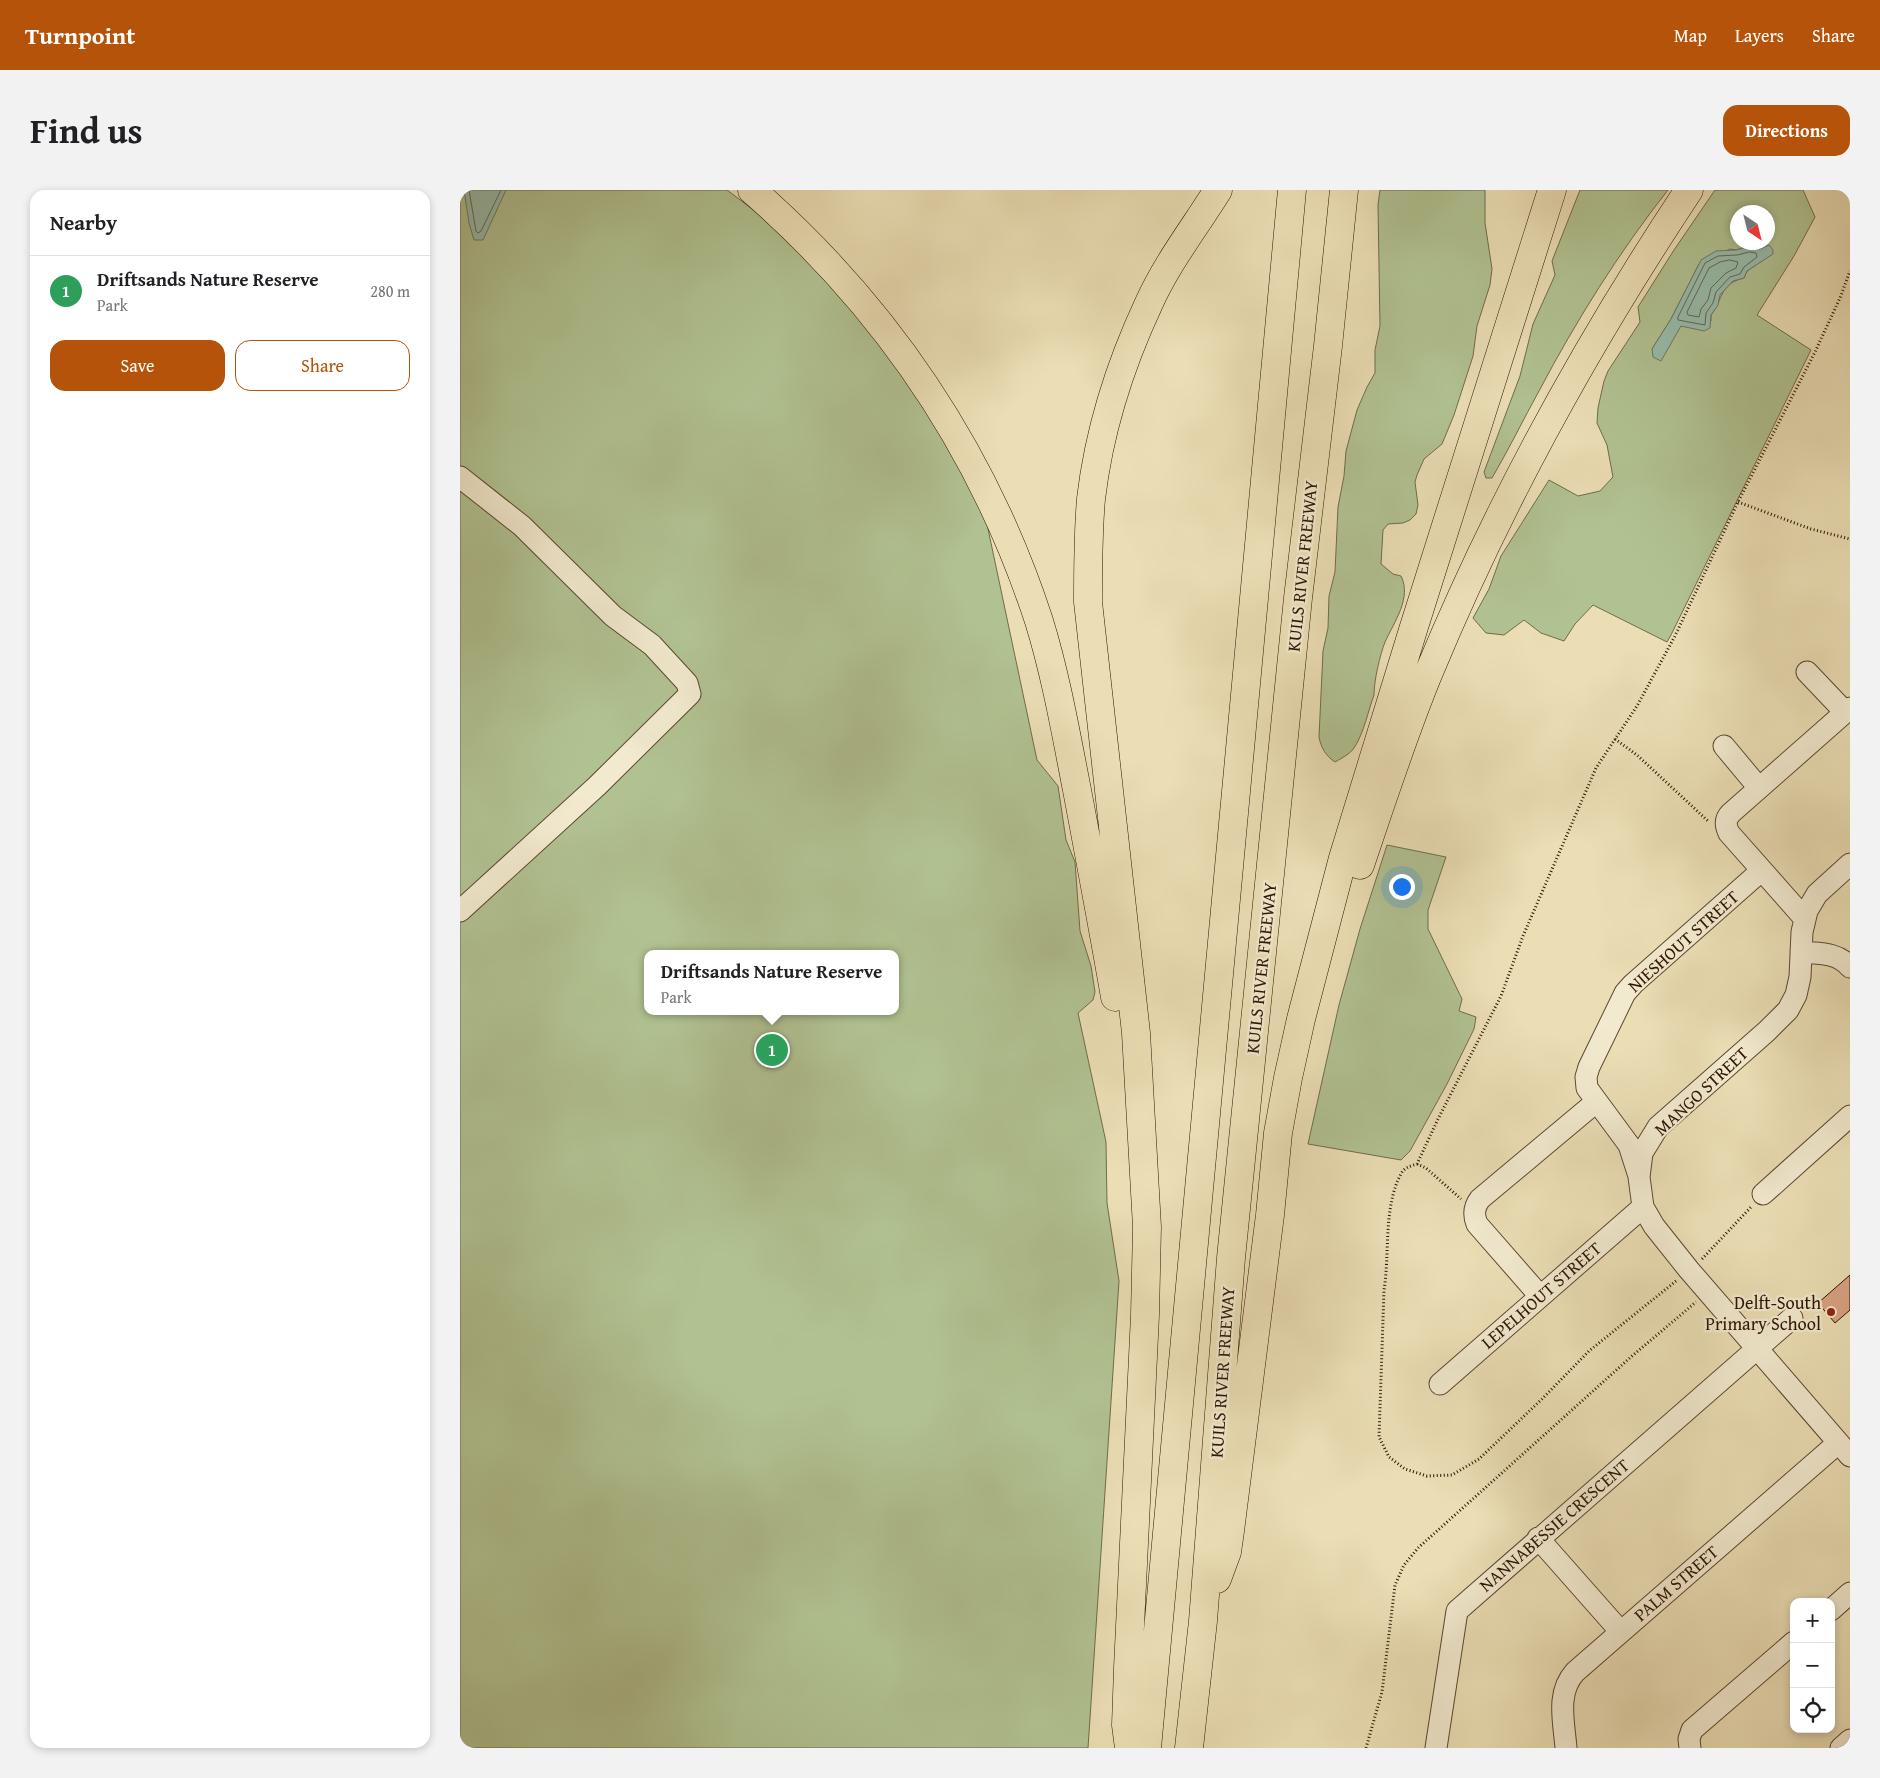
<!DOCTYPE html>
<html lang="en">
<head>
<meta charset="utf-8">
<style>
  :root { --surface:#fff; --page:#f2f2f2; --text:#202124; --muted:#757577; --line:#e0e0e0; --accent:#b45309 }
  body { margin:0; font-family:"Gentium Book Plus",serif; background:var(--page); color:var(--text) }
  .controls { position:absolute; right:15px; bottom:15px; display:grid; overflow:hidden; border-radius:10px; box-shadow:0 2px 8px #0003 }
  .controls button { width:45px; height:45px; display:grid; place-items:center; padding:0; border:0; border-bottom:1px solid var(--line); background:var(--surface); color:var(--text); font:25px sans-serif }
  .compass { position:absolute; left:1270px; top:15px; width:45px; height:45px; border-radius:50%; background:var(--surface); box-shadow:0 2px 8px #0003; rotate:145deg }
  .you { position:absolute; left:941px; top:696px; width:18px; height:18px; margin:-12px; border:4px solid #fff; border-radius:50%; background:#1a73e8; box-shadow:0 0 0 8px #1a73e833 }
  .badge { display:grid; place-items:center; width:32px; height:32px; border-radius:50%; background:var(--accent); color:#fff; font-size:16px; font-weight:700 }
  .pin { position:absolute; translate:-50% -50%; border:2px solid #fff; box-shadow:0 1px 5px #0006 }
  .popup { position:absolute; left:184px; top:760px; width:255px; height:65px; box-sizing:border-box; display:grid; place-content:center; border-radius:10px; background:var(--surface); filter:drop-shadow(0 1px 4px #0005); font-size:16px; white-space:nowrap; color:var(--muted) }
  .popup b { font-size:19px; color:var(--text) }
  .popup::after { content:''; position:absolute; left:50%; top:100%; margin-left:-10px; border:10px solid transparent; border-top-color:var(--surface) }
  .list { margin:0; padding:0; list-style:none }
  h2 { display:flex; justify-content:space-between; align-items:center; height:65px; margin:0; padding:0 20px; font-size:21px }
  h2 small { font-size:16px; font-weight:400; color:var(--muted) }
  .list li { display:grid; grid-template-columns:32px 1fr auto; gap:15px; align-items:center; box-sizing:border-box; height:70px; padding:0 20px; border-top:1px solid var(--line) }
  .list b { display:block; font-size:19px; white-space:nowrap }
  .list p { margin:0; font-size:16px; white-space:nowrap; color:var(--muted) }
  .list em { font-size:16px; font-style:normal; color:var(--muted) }
  .actions { display:flex; gap:10px; padding:15px 20px }
  .actions a { flex:1; padding:11px 0; border:1px solid var(--accent); border-radius:15px; text-align:center; font-size:18px; color:var(--accent) }
  .actions .main { background:var(--accent); color:#fff }
  .icon { flex:none; width:28px; height:28px; fill:none; stroke:currentColor; stroke-width:2; stroke-linecap:round; stroke-linejoin:round }
  .map { position:relative; flex:none; width:1390px; height:1558px; overflow:hidden; border-radius:15px }
  header { display:flex; align-items:center; gap:30px; box-sizing:border-box; height:70px; padding:0 25px; background:var(--accent); color:#fff }
  header strong { font-size:24px }
  nav { display:flex; gap:28px; margin-inline-start:auto; font-size:18px }
  .intro { display:flex; align-items:center; justify-content:space-between; box-sizing:border-box; height:120px; padding:0 30px }
  h1 { margin:0; font-size:35px }
  .button { padding:12px 22px; border-radius:15px; background:var(--accent); color:#fff; font-size:18px; font-weight:700 }
  main { display:flex; gap:30px; padding:0 30px }
  aside { flex:1; background:var(--surface); border-radius:15px; box-shadow:0 2px 8px #0003 }
  .map>svg:first-child { display:block }
</style>
</head>
<body>
<header>
<strong>Turnpoint</strong>
<nav><a>Map</a><a>Layers</a><a>Share</a></nav>
</header>
<div class="intro"><h1>Find us</h1><a class="button">Directions</a></div>
<main>
<aside>
<h2>Nearby<small></small></h2>
<ul class="list">
<li><span class="badge" style="background:#2e9e5b">1</span><div><b>Driftsands Nature Reserve</b><p>Park</p></div><em>280 m</em></li>
</ul>
<div class="actions"><a class="main">Save</a><a>Share</a></div>
</aside>
<div class="map">
<svg width="1390" height="1558" viewBox="0 0 1390 1558">
  <rect width="100%" height="100%" fill="#ebdeb5"/>
  <filter id="stains"><feTurbulence type="fractalNoise" baseFrequency=".004" numOctaves="4"/><feColorMatrix values="0 0 0 0 .2 0 0 0 0 .09 0 0 0 0 .02 0 0 0 .5 -.17"/></filter>
  <radialGradient id="worn" r=".72"><stop offset=".6" stop-color="#630" stop-opacity="0"/><stop offset="1" stop-color="#630" stop-opacity=".3"/></radialGradient>
  <path fill="#b1c292" stroke="#6f6c4a" fill-rule="evenodd" d="M0 0H267L344 58 510 254 577 570 598 596 606 650 615 672 620 741 631 776 635 802 633 810 618 823 646 952 647 1013 659 1091 628 1558H0ZM188 764H436V821H188Z
    M920 0H1025V33L1032 79 1030 95 1017 136 1013 166 994 225 982 254 964 269 957 285 955 292 958 315 956 324 950 330 943 333 928 334 923 340 921 374 933 384 941 386C952 408 934 432 925 452 920 465 914 490 914 505 908 521 904 543 894 558 890 564 882 568 875 572 866 566 861 558 859 547L863 461 868 438 869 406 875 382 878 317 884 286 886 261 897 220 907 197 915 183V160L920 136 918 15Z
    M1120 0H1208C1159 62 1116 131 1079 201 1063 230 1049 259 1032 288H1026L1024 282 1060 186 1073 134 1095 85 1092 71Z
    M1255 0H1343L1355 27 1334 66 1297 125 1351 160 1211 445 1207 452 1133 415 1115 434 1104 451 1081 443 1064 430 1044 445 1026 443 1013 428 1029 399 1041 366 1089 290 1118 306 1140 301 1153 287 1147 255 1137 233 1138 218 1144 191 1148 181 1180 132 1178 117 1214 60ZM1278 22H1308V52H1278ZM1290 56 1312 64 1287 81 1284 88C1259 94 1264 108 1251 125V131L1221 136 1192 159 1211 129 1239 74 1270 59 1276 60Z
    M927 655 986 667 968 720V739L1002 809 999 821 1016 827 1014 839 987 894 950 961 941 970 848 954 879 815 900 739Z"/>
  <path fill="#98bcab" stroke="#6d7968" d="M4 0H46L23 50H14L9 33Z
    M1309 55 1313 60V64L1287 81 1284 88 1273 91 1260 105 1258 115 1251 125 1250 138 1244 141 1221 136 1201 171 1193 167 1192 159 1211 129 1241 70 1256 61 1276 60 1290 56 1300 59Z"/>
  <g fill="none" stroke-linecap="round" stroke-linejoin="round">
    <path stroke="#626857" stroke-width="1" d="M9 0 16 41 18 43 21 41 41 0
      M1290 62 1296 63 1297 67 1284 77 1280 84 1270 87 1256 102 1253 113 1246 123 1245 135 1218 130V127L1245 73 1258 66 1277 65Z
      M1270 70 1278 72 1276 78 1266 83 1251 98 1248 110 1241 119 1239 127 1228 125 1227 122 1249 78 1260 72Z"/>
  </g>
  <path fill="#d7a382" stroke="#2d1503" d="M1390 1085V1120L1375 1133 1358 1113Z"/>
  <g fill="none" stroke-linecap="round" stroke-linejoin="round">
    <g stroke="#5c4730" stroke-width="23">
      <path id="minor" d="M0 287 62 336 153 426 192 455 227 493 230 504 137 596 0 721
        M1347 482 1385 522
        M1264 556 1299 598
        M1390 674 1357 704 1347 721 1342 742 1340 787 1336 805 1328 820 1307 841 1198 937 1182 963 1179 987 1183 1017 1194 1036 1229 1080 1390 1266
        M1345 729 1269 643C1265 635 1265 629 1271 623L1390 518
        M1341 762C1360 764 1377 762 1390 777
        M1178 983 1169 955 1127 898 1126 887 1129 877 1165 803 1173 794 1301 681
        M1303 1004 1390 926
        M1080 1106 1017 1034C1013 1024 1014 1017 1020 1009L1136 912
        M980 1194 1183 1017
        M1078 1348 1161 1442
        M1371 1420 1390 1403
        M976 1558 997 1421 1332 1128
        M1106 1558C1104 1532 1096 1503 1115 1482L1378 1253
        M1230 1558 1229 1549 1232 1540 1334 1452
        M1381 1558 1390 1550"/>
    </g>
    <g stroke="#2d1503" stroke-width="29">
      <path id="highway" d="M292 0C426 117 524 262 579 431 596 486 606 544 617 600 630 669 643 738 655 807
        M900 675C922 610 943 545 969 482 1039 313 1128 152 1229 0
        M757 1389 767 1362 770 1341 810 1025 818 943 828 888 841 829 883 668 953 440 1092 0
        M669 1558 666 1535 668 1478 685 1125 687 1037 676 843 628 412C628 378 628 343 631 309 639 241 660 175 689 113 707 73 735 37 758 0
        M687 1558 832 0
        M729 1558 743 1431 771 1068 838 408 868 156 884 0"/>
    </g>
    <path stroke="#2d1503" stroke-width="3" stroke-dasharray="1 2.5" stroke-linecap="butt" d="M1278 312 1351 339 1390 349
      M1155 549 1177 565 1248 631
      M957 974 966 978 1001 1009
      M1242 1069 1292 1016
      M1216 1091 1129 1161 1082 1209 1019 1269 992 1285 967 1286 945 1279 929 1267 919 1247 924 1100C930 1064 923 1017 941 984 944 978 950 976 957 974L978 929 1041 806 1063 746 1136 578 1177 516 1215 446 1278 312 1355 162 1380 108 1390 81
      M906 1558 922 1502 935 1395 944 1375 958 1358 1034 1290 1172 1166 1236 1112"/>
    <use href="#minor" stroke="#f2eacf" stroke-width="21"/>
    <use href="#highway" stroke="#ebdeb5" stroke-width="28"/>
  </g>
  <circle fill="#8f2418" stroke="#f2eacf" stroke-width="2" cx="1371" cy="1122" r="5"/>
  <g text-anchor="middle" dominant-baseline="central" stroke-width="4.5" stroke-linejoin="round" paint-order="stroke">
    <g font-size="18" fill="#2d1503" stroke="#f2eacf">
      <text transform="translate(842 376) rotate(-84)">KUILS RIVER FREEWAY</text>
      <text transform="translate(1223 751) rotate(-42)">NIESHOUT STREET</text>
      <text transform="translate(801 778) rotate(-84)">KUILS RIVER FREEWAY</text>
      <text transform="translate(1241 901) rotate(-43)">MANGO STREET</text>
      <text transform="translate(1081 1105) rotate(-41)">LEPELHOUT STREET</text>
      <text transform="translate(762 1182) rotate(-86)">KUILS RIVER FREEWAY</text>
      <text transform="translate(1094 1335) rotate(-41)">NANNABESSIE CRESCENT</text>
      <text transform="translate(1216 1393) rotate(-41)">PALM STREET</text>
    </g>
    <g font-size="18" fill="#2d1503" stroke="#f2eacf" text-anchor="end">
      <text x="1361" y="1112">Delft-South<tspan x="1361" dy="21">Primary School</tspan></text>
    </g>
  </g>
  <rect width="100%" height="100%" filter="url(#stains)"/>
  <rect width="100%" height="100%" fill="url(#worn)"/>
</svg>
<div class="controls">
<button>+</button>
<button>−</button>
<button><svg class="icon" aria-label="locate" viewBox="0 0 24 24"><circle cx="12" cy="12" r="6"/><path d="M12 2v4M12 18v4M2 12h4M18 12h4"/></svg></button>
</div>
<svg class="compass" viewBox="-18 -18 36 36"><path d="M0-13l5 13h-10z" fill="#e53935"/><path d="M0 13l5-13h-10z" fill="#757577"/></svg>
<div class="you"></div>
<div class="pin badge" style="left:312px;top:860px;background:#2e9e5b">1</div>
<div class="popup"><b>Driftsands Nature Reserve</b>Park</div>
</div>
</main>
</body>
</html>
